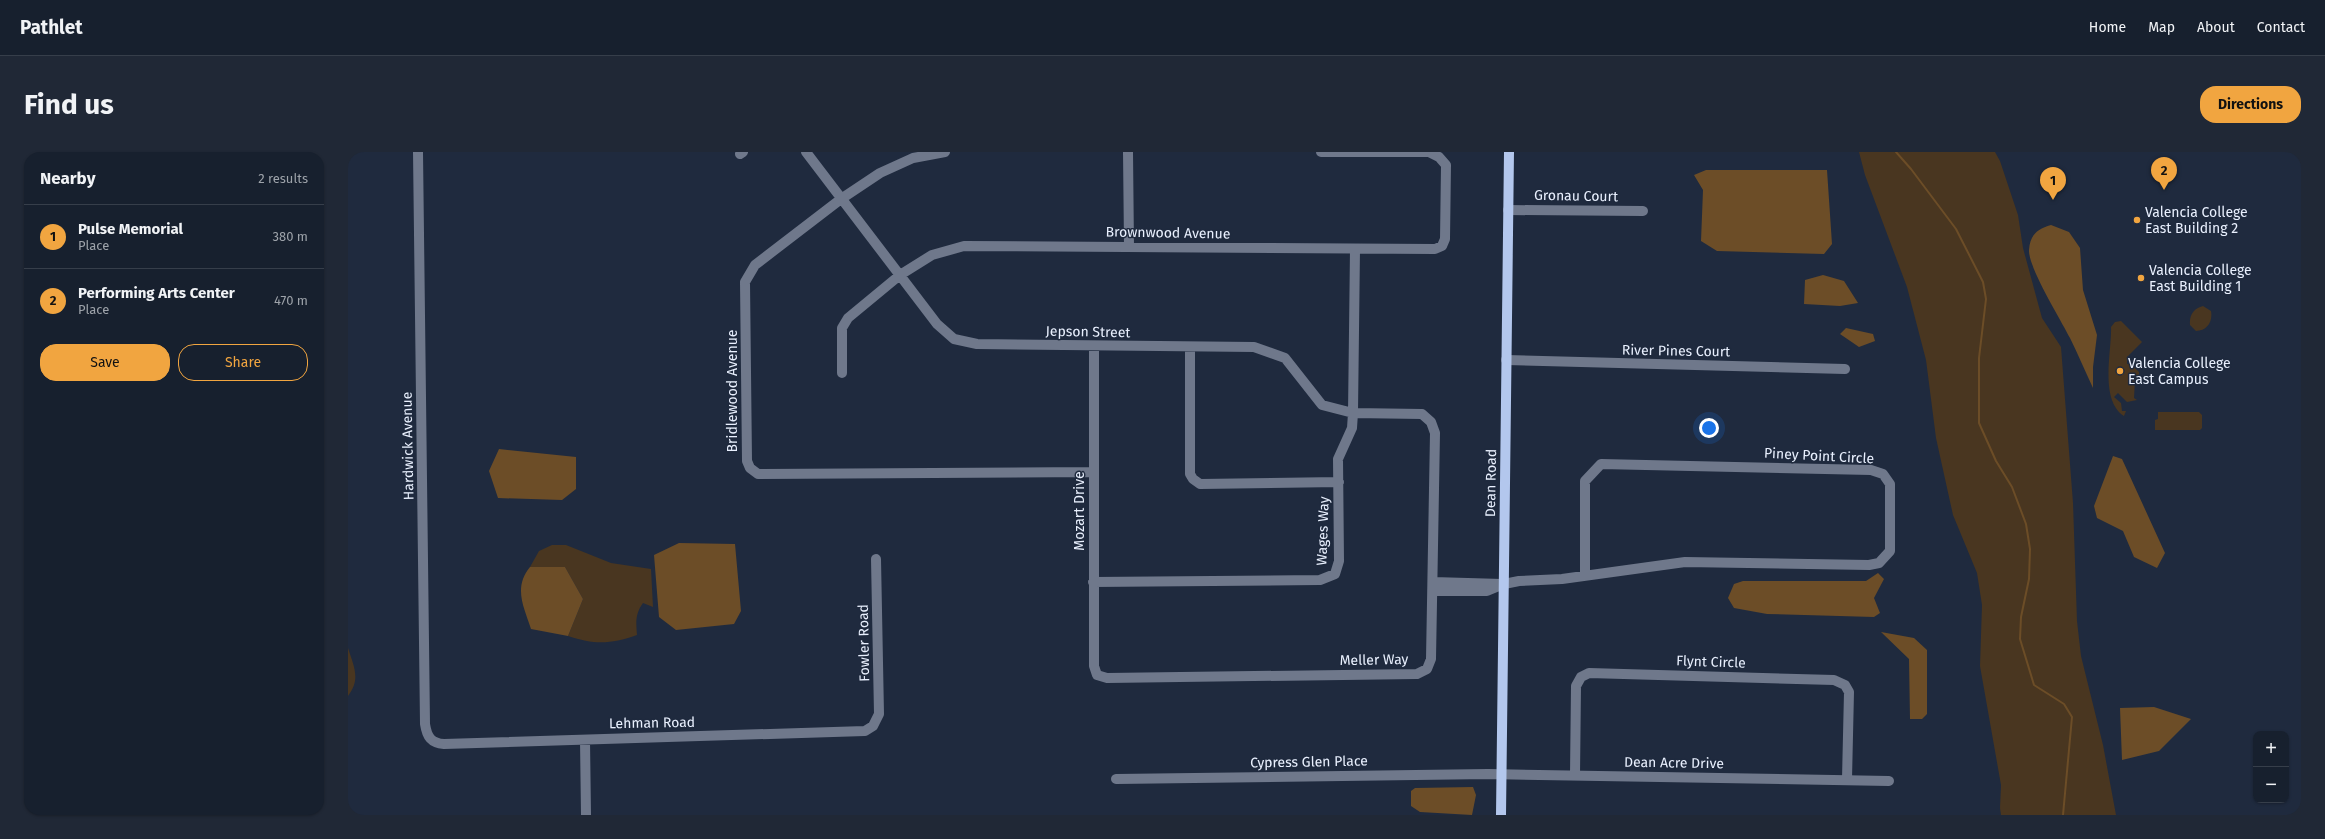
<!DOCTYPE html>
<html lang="en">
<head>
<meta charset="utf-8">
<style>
  :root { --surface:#17202e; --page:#202836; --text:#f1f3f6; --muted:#9ea3aa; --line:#363e4a; --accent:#f1a540 }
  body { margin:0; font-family:"Fira Sans",sans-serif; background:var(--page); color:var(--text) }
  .controls { position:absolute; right:12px; bottom:12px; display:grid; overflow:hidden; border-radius:8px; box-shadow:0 1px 3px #0004 }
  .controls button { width:36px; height:36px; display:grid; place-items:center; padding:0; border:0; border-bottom:1px solid var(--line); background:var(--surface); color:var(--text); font:20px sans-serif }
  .you { position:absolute; left:1361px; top:276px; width:14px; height:14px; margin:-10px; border:3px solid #fff; border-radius:50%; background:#1a73e8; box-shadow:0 0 0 6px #1a73e833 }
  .badge { display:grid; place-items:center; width:26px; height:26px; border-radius:50%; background:var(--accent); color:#111; font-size:13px; font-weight:700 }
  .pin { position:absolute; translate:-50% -33px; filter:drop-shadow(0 1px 2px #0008) }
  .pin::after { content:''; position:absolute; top:21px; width:14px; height:12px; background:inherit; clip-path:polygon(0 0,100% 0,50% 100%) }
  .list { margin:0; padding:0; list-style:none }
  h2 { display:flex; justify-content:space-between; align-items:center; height:52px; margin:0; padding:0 16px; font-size:17px }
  h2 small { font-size:13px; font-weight:400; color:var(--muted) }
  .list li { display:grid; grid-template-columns:26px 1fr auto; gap:12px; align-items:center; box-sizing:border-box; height:64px; padding:0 16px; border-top:1px solid var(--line) }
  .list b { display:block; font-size:15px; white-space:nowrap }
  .list p { margin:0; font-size:13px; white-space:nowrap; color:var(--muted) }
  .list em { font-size:13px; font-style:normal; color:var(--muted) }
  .actions { display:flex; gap:8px; padding:12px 16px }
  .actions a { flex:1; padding:9px 0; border:1px solid var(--accent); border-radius:16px; text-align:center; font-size:14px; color:var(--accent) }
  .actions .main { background:var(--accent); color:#111 }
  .map { position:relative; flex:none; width:1953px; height:663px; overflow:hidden; border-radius:16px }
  header { display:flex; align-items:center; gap:24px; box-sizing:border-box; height:56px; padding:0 20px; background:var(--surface); border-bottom:1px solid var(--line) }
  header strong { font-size:19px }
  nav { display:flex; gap:22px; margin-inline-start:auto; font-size:14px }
  .intro { display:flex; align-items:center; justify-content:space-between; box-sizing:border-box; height:96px; padding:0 24px }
  h1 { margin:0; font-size:28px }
  .button { padding:10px 18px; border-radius:16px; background:var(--accent); color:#111; font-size:14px; font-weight:700 }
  main { display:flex; gap:24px; padding:0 24px }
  aside { flex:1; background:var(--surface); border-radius:16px; box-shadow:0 1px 3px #0004 }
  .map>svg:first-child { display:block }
</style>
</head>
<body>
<header>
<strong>Pathlet</strong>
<nav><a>Home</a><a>Map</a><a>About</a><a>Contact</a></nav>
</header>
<div class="intro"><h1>Find us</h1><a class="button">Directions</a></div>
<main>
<aside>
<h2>Nearby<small>2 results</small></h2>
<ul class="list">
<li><span class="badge">1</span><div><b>Pulse Memorial</b><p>Place</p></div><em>380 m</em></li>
<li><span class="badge">2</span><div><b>Performing Arts Center</b><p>Place</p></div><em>470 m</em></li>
</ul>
<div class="actions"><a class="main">Save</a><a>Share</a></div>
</aside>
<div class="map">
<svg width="1953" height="663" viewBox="0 0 1953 663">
  <rect width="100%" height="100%" fill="#1f2a3e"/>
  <path fill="#493620" d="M1511 0H1647L1652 9 1670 63 1675 96 1694 166 1713 195 1725 351 1729 469 1733 504 1755 593 1768 663H1653L1652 656 1653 633 1632 514 1634 453 1629 421 1605 363 1588 286 1578 208 1559 135 1517 23Z
    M1855 154 1863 159C1865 170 1859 179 1848 179L1842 173C1841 163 1846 156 1855 154Z
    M1773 169 1794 190 1779 205V212H1783L1791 220V228H1787L1786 246 1789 248 1779 250 1770 241 1766 245 1773 251 1774 259H1778L1776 264C1751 248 1764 199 1763 175L1767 170Z
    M1810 260H1851L1854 263V276L1852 278H1807V268L1810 267Z
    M204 393H218L263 411 303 417 305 455 295 451C287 462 288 471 289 483 263 492 247 493 220 484L235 447 217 415H182L191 399Z
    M0 496C6 515 13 527 0 544Z"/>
  <path fill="#6c4d27" d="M1358 18H1479L1484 92 1476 102 1369 99 1353 89 1355 38 1346 23Z
    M1703 73 1721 80 1732 96 1735 138 1749 183 1745 215V236C1737 219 1730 202 1722 186 1713 168 1680 115 1681 98 1682 83 1689 77 1703 73Z
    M1475 123 1496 129 1510 151 1492 154 1456 152 1457 128Z
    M1498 176 1525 182 1527 189 1511 195 1492 182Z
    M151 297 228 305V337L214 348 150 346 141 319Z
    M1765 304 1774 307 1817 401 1809 416 1786 405 1775 379 1749 366 1746 354Z
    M331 391 387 392 393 459 386 472 328 478 311 465 306 403Z
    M182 415H217L235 447 220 484 183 477C176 455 165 436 182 415Z
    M1530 421 1536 427 1526 446 1532 461 1526 465 1419 462 1386 456 1380 446 1386 432 1395 429H1518Z
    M1533 480 1566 486 1579 498V562L1574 567H1562L1561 507Z
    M1806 555 1843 567 1811 599 1774 608 1772 556Z
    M1125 635 1128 643 1124 663 1072 660 1063 654V639L1067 636Z"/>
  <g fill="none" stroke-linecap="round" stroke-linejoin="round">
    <path stroke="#6c4d27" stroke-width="2" d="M1548 0 1563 17 1608 77 1635 130 1638 147 1631 206V271L1648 309 1664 335 1678 372 1682 397 1681 427 1673 465 1672 487 1686 533 1716 552 1724 565 1715 663"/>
    <path stroke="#6f788b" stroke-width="10" d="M70 0 77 572C79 585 83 591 96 592L517 579 525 574 531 562 528 407
      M458 0 589 172 606 187 629 192 906 195 937 206 974 253 1005 261 1074 262 1083 270 1087 281 1083 507 1079 517 1069 522 759 526 749 523 746 514V194
      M597 0 565 6 532 21 493 47 407 113 397 130 399 309 402 316 410 322 745 320
      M780 0 781 94
      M392 2 395 0
      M1160 58 1295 59
      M842 195V322L845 327 852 332 991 330
      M1158 208 1497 217
      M494 221V176L500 166 552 123 584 103 616 94 1087 97 1094 94 1097 87 1098 13 1091 5 1081 0H973
      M745 430 972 428 987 422 991 409 990 307 1004 276 1005 261 1007 97
      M1085 430 1154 432
      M1085 439H1139L1156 432 1171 429 1214 427 1337 410 1521 413 1531 411 1542 399V332L1535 322 1523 318 1253 312 1237 329V424
      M237 588 238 663
      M1227 623 1228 534 1233 525 1241 521 1486 528 1497 533 1501 540 1499 627
      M768 627 1140 622 1541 629"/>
    <path stroke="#b3c7ed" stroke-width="10" d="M1153 663 1161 0"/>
  </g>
  <g fill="#f1a540" stroke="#1f2a3e" stroke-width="1.5">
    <circle cx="1789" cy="68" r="4"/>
    <circle cx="1793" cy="126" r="4"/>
    <circle cx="1772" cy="219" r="4"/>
  </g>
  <g text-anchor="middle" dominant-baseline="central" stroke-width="3" stroke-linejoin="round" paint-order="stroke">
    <g font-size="14" fill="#e9f0fe" stroke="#1f2a3e">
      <text transform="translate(1228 44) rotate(1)">Gronau Court</text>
      <text transform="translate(820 81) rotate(1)">Brownwood Avenue</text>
      <text transform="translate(740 180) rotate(1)">Jepson Street</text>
      <text transform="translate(1328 199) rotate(1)">River Pines Court</text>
      <text transform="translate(384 239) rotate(-90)">Bridlewood Avenue</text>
      <text transform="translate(60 294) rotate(-91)">Hardwick Avenue</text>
      <text transform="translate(1471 304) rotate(3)">Piney Point Circle</text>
      <text transform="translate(1143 331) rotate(-89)">Dean Road</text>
      <text transform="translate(731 359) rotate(-90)">Mozart Drive</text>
      <text transform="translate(975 379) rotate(-88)">Wages Way</text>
      <text transform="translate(516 491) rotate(-91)">Fowler Road</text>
      <text transform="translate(1026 508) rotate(-1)">Meller Way</text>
      <text transform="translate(1363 510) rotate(2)">Flynt Circle</text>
      <text transform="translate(304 571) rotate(-1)">Lehman Road</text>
      <text transform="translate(961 610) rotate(-1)">Cypress Glen Place</text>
      <text transform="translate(1326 611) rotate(1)">Dean Acre Drive</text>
    </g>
    <g font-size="14" fill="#e9f0fe" stroke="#1f2a3e" text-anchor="start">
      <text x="1797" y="60">Valencia College<tspan x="1797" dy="16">East Building 2</tspan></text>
      <text x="1801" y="118">Valencia College<tspan x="1801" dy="16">East Building 1</tspan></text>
      <text x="1780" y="211">Valencia College<tspan x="1780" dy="16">East Campus</tspan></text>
    </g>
  </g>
</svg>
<div class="controls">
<button>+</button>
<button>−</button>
</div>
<div class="you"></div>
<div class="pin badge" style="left:1705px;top:48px">1</div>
<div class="pin badge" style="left:1816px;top:38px">2</div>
</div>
</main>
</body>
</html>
